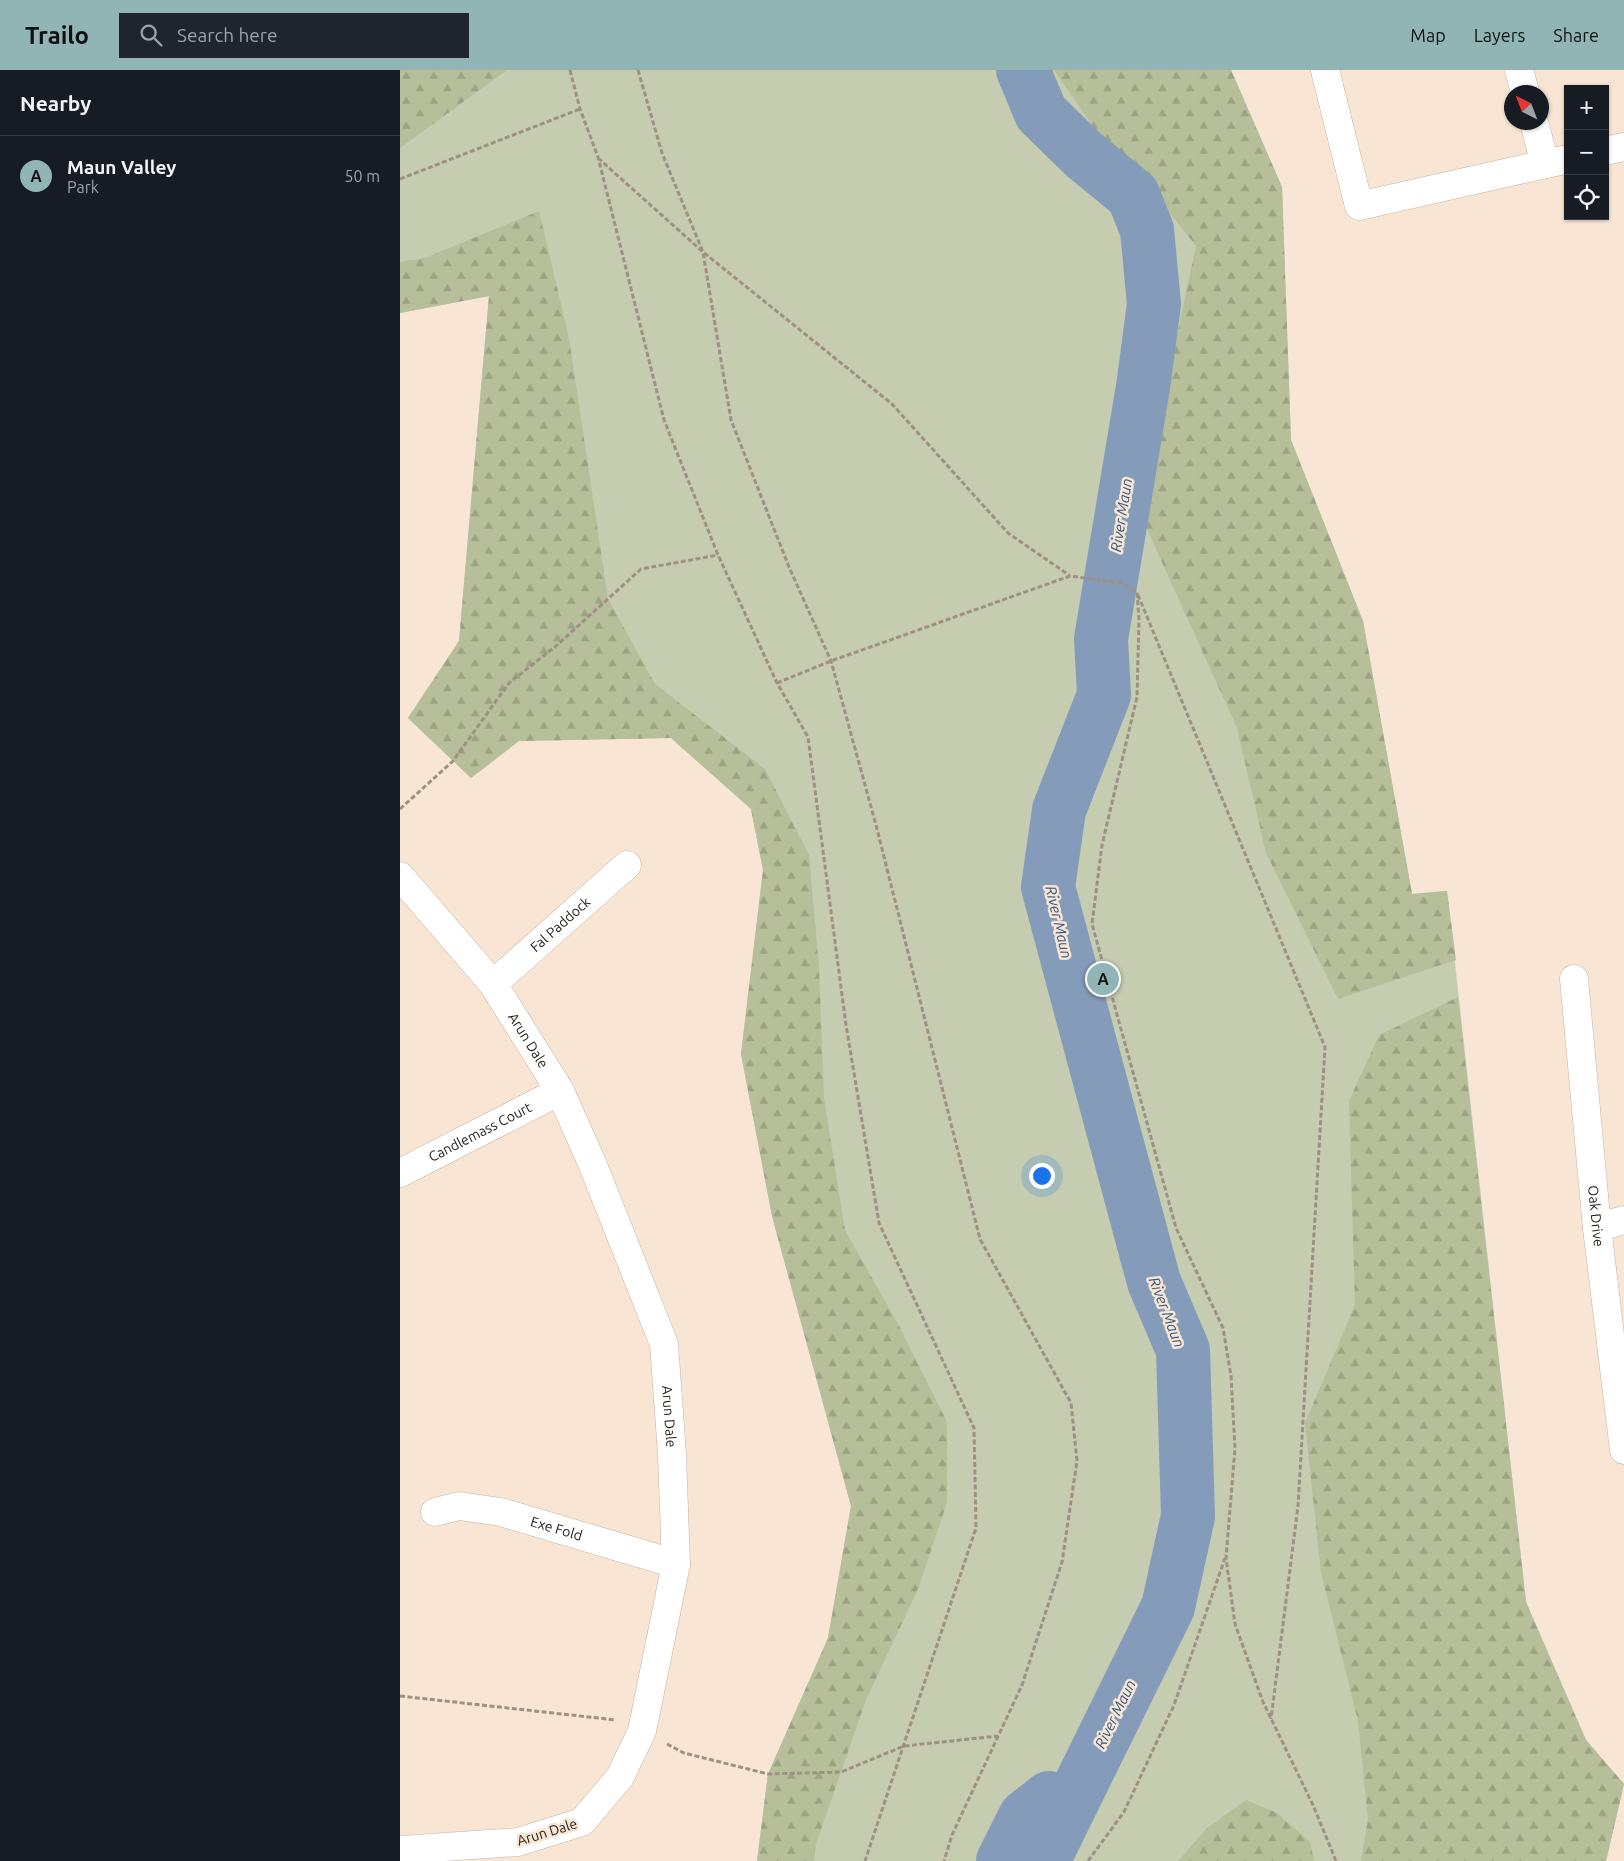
<!DOCTYPE html>
<html lang="en">
<head>
<meta charset="utf-8">
<style>
  :root { --surface:#171b24; --page:#20242c; --text:#f1f3f6; --muted:#9ea1a6; --line:#363941; --accent:#91b4b4 }
  body { margin:0; font-family:Ubuntu,sans-serif; background:var(--page); color:var(--text) }
  .controls { position:absolute; right:15px; top:15px; display:grid; overflow:hidden; border-radius:0px; box-shadow:0 1px 4px #0004 }
  .controls button { width:45px; height:45px; display:grid; place-items:center; padding:0; border:0; border-bottom:1px solid var(--line); background:var(--surface); color:var(--text); font:25px sans-serif }
  .compass { position:absolute; left:1104px; top:15px; width:45px; height:45px; border-radius:50%; background:var(--surface); box-shadow:0 1px 4px #0004; rotate:318deg }
  .you { position:absolute; left:641px; top:1105px; width:18px; height:18px; margin:-12px; border:4px solid #fff; border-radius:50%; background:#1a73e8; box-shadow:0 0 0 8px #1a73e833 }
  .badge { display:grid; place-items:center; width:32px; height:32px; border-radius:50%; background:var(--accent); color:#111; font-size:16px; font-weight:700 }
  .pin { position:absolute; translate:-50% -50%; border:2px solid #fff; box-shadow:0 1px 5px #0006 }
  .list { margin:0; padding:0; list-style:none }
  h2 { display:flex; justify-content:space-between; align-items:center; height:65px; margin:0; padding:0 20px; font-size:21px }
  h2 small { font-size:16px; font-weight:400; color:var(--muted) }
  .list li { display:grid; grid-template-columns:32px 1fr auto; gap:15px; align-items:center; box-sizing:border-box; height:80px; padding:0 20px; border-top:1px solid var(--line) }
  .list b { display:block; font-size:19px; white-space:nowrap }
  .list p { margin:0; font-size:16px; white-space:nowrap; color:var(--muted) }
  .list em { font-size:16px; font-style:normal; color:var(--muted) }
  .icon { flex:none; width:28px; height:28px; fill:none; stroke:currentColor; stroke-width:2; stroke-linecap:round; stroke-linejoin:round }
  .map { position:relative; flex:none; width:1224px; height:1791px; overflow:hidden }
  header { display:flex; align-items:center; gap:30px; box-sizing:border-box; height:70px; padding:0 25px; background:var(--accent); color:#111 }
  header strong { font-size:24px }
  nav { display:flex; gap:28px; margin-inline-start:auto; font-size:18px }
  .search { width:350px; height:45px; background:var(--page); display:flex; align-items:center; gap:12px; box-sizing:border-box; padding:0 18px; border-radius:0px; color:var(--muted); font-size:19px }
  main { display:flex }
  aside { flex:1; background:var(--surface) }
  .map>svg:first-child { display:block }
</style>
</head>
<body>
<header>
<strong>Trailo</strong>
<div class="search"><svg class="icon" aria-label="search" viewBox="0 0 24 24"><circle cx="10" cy="10" r="6"/><path d="M15 15l6 6"/></svg>Search here</div>
<nav><a>Map</a><a>Layers</a><a>Share</a></nav>
</header>
<main>
<aside>
<h2>Nearby<small></small></h2>
<ul class="list">
<li><span class="badge">A</span><div><b>Maun Valley</b><p>Park</p></div><em>50 m</em></li>
</ul>
</aside>
<div class="map">
<svg width="1224" height="1791" viewBox="0 0 1224 1791">
  <defs>
    <pattern id="forest-firs" width="22" height="20" patternUnits="userSpaceOnUse" patternTransform="scale(1.25)"><rect width="22" height="20" fill="#b6be9a"/><path d="M5 1l3.5 6h-7zM16 11l3.5 6h-7z" fill="#9ca384"/></pattern>
  </defs>
  <rect width="100%" height="100%" fill="#f8e5d4"/>
  <path fill="#c6ccb0" d="M0 0H831L882 117 891 370 963 551 1012 824 1047 821 1126 1532 1186 1670 1224 1714 1206 1791H357L368 1704 428 1568 451 1436 372 1146 341 984 363 800 351 739 271 668 119 671 71 708 8 648 59 571 89 226 0 243Z"/>
  <path fill="url(#forest-firs)" d="M0 0H107L0 78Z
    M654 0H831L882 117 891 370 963 551 1012 824 1047 821 1056 890 938 929 866 783 837 658 742 448 760 345 796 176 762 133 708 78Z
    M139 141 169 268 208 529 255 614 365 699 409 785 419 898 424 1028 445 1160 499 1256 547 1352V1433L518 1519 466 1630 416 1774 414 1791H357L368 1704 428 1568 451 1436 372 1146 341 984 363 800 351 739 271 668 119 671 71 708 8 648 59 571 89 226 0 243V192L25 188Z
    M1058 927 1126 1532 1186 1670 1224 1714 1206 1791H961L968 1749 958 1651 921 1503 905 1353 955 1235 949 1031 979 965Z
    M846 1730 877 1743 910 1772 914 1791H778L807 1758Z"/>
  <g fill="none" stroke-linecap="round" stroke-linejoin="round">
    <path stroke="#849cb9" stroke-width="54" d="M623 0 641 43 684 85 733 125 747 160 754 234 743 317 701 569 704 625 659 740 648 817 754 1212 783 1280 788 1446 768 1537 643 1791
      M603 1791 625 1747 649 1728"/>
    <g stroke="#c5b3a3" stroke-width="29">
      <g id="minor">
        <path d="M925 0 959 136 1168 89"/>
        <path d="M1119 0 1125 22"/>
        <path d="M1134 52 1145 94"/>
        <path d="M1205 81 1224 77"/>
        <path id="s1" d="M0 806 93 914 160 1021 192 1093 264 1274 272 1384 276 1494 242 1661 220 1707 182 1752 118 1772 0 1780"/>
        <path id="s2" d="M1174 909 1197 1158 1224 1380"/>
        <path id="s3" d="M93 914 227 795"/>
        <path id="s4" d="M0 1103 160 1021"/>
        <path d="M1197 1158 1224 1150"/>
        <path id="s5" d="M35 1442 59 1436 101 1442 276 1494"/>
      </g>
    </g>
    <path stroke="#9e9084" stroke-width="3" stroke-dasharray="5 2.5" stroke-linecap="butt" d="M170 0 180 39 198 87 264 350 318 485 377 613 408 667 446 955 479 1153 574 1358 576 1458 465 1791
      M238 0 262 83 303 182 331 350 389 497 431 591 476 755 580 1169 671 1333 677 1391 662 1492 622 1615 552 1765 544 1791
      M198 88 303 182 492 334 608 463 669 505
      M0 109 180 39
      M738 525 925 977 898 1436 871 1649
      M377 613 431 591 670 506 721 513 737 522 739 550 737 627 702 775 692 854 776 1158 823 1258 831 1306 835 1378 826 1488 835 1554 863 1632 913 1735 936 1791
      M0 739 53 691 109 613 156 576 241 499 318 485
      M0 1626 216 1650
      M267 1674 284 1683 368 1704 441 1702 504 1676 598 1666
      M688 1791 724 1742 774 1635 825 1488"/>
    <use href="#minor" stroke="#fff" stroke-width="28"/>
  </g>
  <g text-anchor="middle" dominant-baseline="central" stroke-width="5" stroke-linejoin="round" paint-order="stroke">
    <g font-size="14" fill="#26201a" stroke="#f8e5d4">
      <text stroke="none"><textPath href="#s3" startOffset="90">Fal Paddock</textPath></text>
      <text stroke="none"><textPath href="#s1" startOffset="209">Arun Dale</textPath></text>
      <text stroke="none"><textPath href="#s4" startOffset="90">Candlemass Court</textPath></text>
      <text stroke="none"><textPath href="#s2" startOffset="238">Oak Drive</textPath></text>
      <text stroke="none"><textPath href="#s1" startOffset="615">Arun Dale</textPath></text>
      <text stroke="none"><textPath href="#s5" startOffset="125">Exe Fold</textPath></text>
      <text transform="translate(147 1762) rotate(-17)">Arun Dale</text>
    </g>
    <g font-size="15" font-style="italic" fill="#345982" stroke="#f8e5d4">
      <text transform="translate(721 445) rotate(-81)">River Maun</text>
      <text transform="translate(659 852) rotate(77)">River Maun</text>
      <text transform="translate(767 1242) rotate(69)">River Maun</text>
      <text transform="translate(715 1644) rotate(-64)">River Maun</text>
    </g>
  </g>
</svg>
<div class="controls">
<button>+</button>
<button>−</button>
<button><svg class="icon" aria-label="locate" viewBox="0 0 24 24"><circle cx="12" cy="12" r="6"/><path d="M12 2v4M12 18v4M2 12h4M18 12h4"/></svg></button>
</div>
<svg class="compass" viewBox="-18 -18 36 36"><path d="M0-13l5 13h-10z" fill="#e53935"/><path d="M0 13l5-13h-10z" fill="#9ea1a6"/></svg>
<div class="you"></div>
<div class="pin badge" style="left:703px;top:909px">A</div>
</div>
</main>
</body>
</html>
